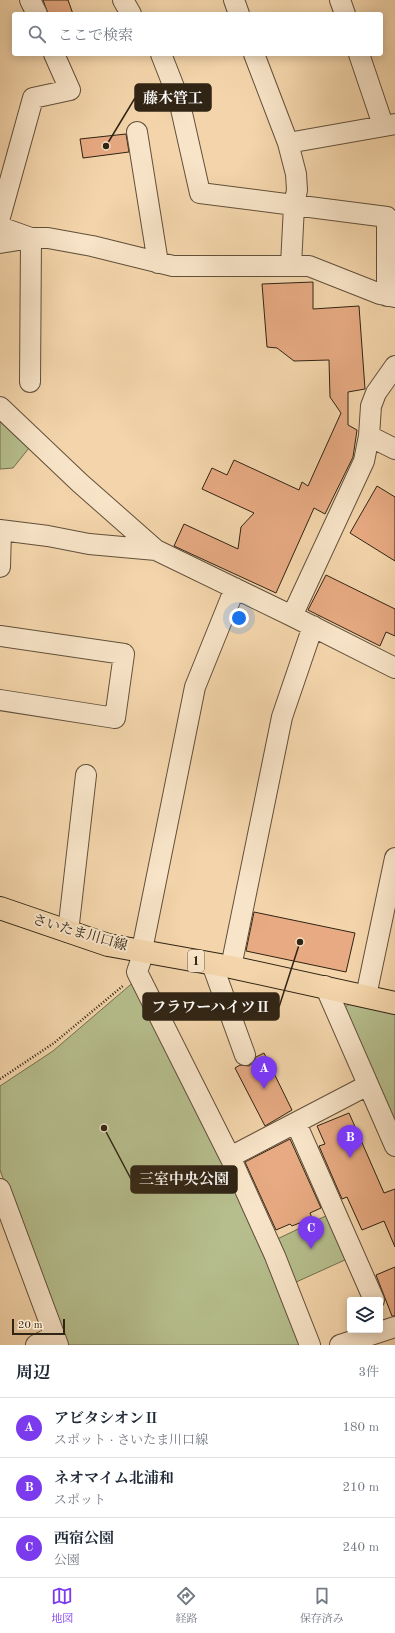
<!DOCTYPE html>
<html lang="ja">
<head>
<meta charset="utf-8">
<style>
  :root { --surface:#fff; --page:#f6f6f7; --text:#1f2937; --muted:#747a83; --line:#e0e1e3; --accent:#7c3aed }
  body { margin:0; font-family:"Old Standard TT","Noto Serif JP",serif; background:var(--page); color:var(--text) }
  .controls { position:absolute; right:12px; bottom:12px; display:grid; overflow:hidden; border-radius:4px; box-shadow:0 2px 10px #0003 }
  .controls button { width:36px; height:36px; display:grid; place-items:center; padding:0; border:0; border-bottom:1px solid var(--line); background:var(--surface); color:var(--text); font:20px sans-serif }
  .scale { position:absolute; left:12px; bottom:10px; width:53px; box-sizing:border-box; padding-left:4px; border:2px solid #302414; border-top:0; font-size:11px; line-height:14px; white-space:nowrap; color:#302414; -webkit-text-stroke:3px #f8e4c8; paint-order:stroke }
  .you { position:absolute; left:239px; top:618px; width:14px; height:14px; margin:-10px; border:3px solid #fff; border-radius:50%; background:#1a73e8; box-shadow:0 0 0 6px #1a73e833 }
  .badge { display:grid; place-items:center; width:26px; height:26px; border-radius:50%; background:var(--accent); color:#fff; font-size:13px; font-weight:700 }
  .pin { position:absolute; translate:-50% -33px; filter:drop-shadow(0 1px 2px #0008) }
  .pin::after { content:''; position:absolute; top:21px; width:14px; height:12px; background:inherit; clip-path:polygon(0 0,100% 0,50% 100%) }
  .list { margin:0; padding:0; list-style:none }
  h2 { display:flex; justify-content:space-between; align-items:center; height:52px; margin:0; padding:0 16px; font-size:17px }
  h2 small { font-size:13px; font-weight:400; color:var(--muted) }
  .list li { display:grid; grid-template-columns:26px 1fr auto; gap:12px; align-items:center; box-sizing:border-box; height:60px; padding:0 16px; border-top:1px solid var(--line) }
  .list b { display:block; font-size:15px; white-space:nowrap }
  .list p { margin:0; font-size:13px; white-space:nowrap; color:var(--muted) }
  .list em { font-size:13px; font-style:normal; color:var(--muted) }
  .icon { flex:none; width:22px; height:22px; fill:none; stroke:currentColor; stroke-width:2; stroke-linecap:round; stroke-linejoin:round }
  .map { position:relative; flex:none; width:395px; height:1345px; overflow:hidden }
  .search { position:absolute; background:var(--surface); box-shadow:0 2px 10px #0003; left:12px; right:12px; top:12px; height:44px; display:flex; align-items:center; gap:10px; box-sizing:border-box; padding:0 14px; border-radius:4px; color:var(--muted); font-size:15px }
  .sheet { height:232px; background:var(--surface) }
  nav { display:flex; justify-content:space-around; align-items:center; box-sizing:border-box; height:56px; border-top:1px solid var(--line); background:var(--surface); font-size:11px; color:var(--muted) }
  nav a { display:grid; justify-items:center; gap:2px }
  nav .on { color:var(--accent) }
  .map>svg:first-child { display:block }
</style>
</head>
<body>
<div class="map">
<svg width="395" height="1345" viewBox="0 0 395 1345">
  <rect width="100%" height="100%" fill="#f4d5ab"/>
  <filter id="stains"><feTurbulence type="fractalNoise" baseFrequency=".005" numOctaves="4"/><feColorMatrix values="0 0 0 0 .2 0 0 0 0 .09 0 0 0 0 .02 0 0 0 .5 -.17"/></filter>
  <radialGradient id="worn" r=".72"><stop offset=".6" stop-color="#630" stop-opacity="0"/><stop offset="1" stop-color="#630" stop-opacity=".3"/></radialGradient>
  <path fill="#b6be8d" stroke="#737150" d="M0 413 33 443 13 468 0 469Z
    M136 980 267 1252 303 1345H63L0 1170V1086L53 1051Z
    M353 999 395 1009V1127L344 1009Z
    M330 1214 347 1259 294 1283 275 1240Z"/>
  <path fill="#e7aa82" stroke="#302414" d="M43 0H68L73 14H48Z
    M126 134 129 152 83 158 80 139Z
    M313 282V309L359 306 365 389 348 392V425L357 430 353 457 325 514 314 508 276 593 174 546 184 524 238 549 241 527 254 513 202 489 212 468 227 475 234 460 299 490 302 482 308 486 341 413 330 397 329 360 294 361 277 348 267 347 262 284Z
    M377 486 395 497V561L350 533Z
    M326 575 395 609V636L386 632 380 646 308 610Z
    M254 912 355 933 346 972 246 951Z
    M264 1053 292 1110 265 1126 235 1068 240 1065 249 1066 254 1062 256 1057Z
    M349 1113 384 1193 395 1189V1247L384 1221 362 1230 347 1197 342 1199 319 1146 325 1144 317 1126Z
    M290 1139 321 1208 310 1213 312 1218 292 1226 290 1224 276 1230 245 1162Z
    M395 1267V1316H392L376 1275Z"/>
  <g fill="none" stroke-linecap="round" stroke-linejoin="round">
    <g stroke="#61503a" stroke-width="22">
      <path id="minor" d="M30 0 37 14
        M123 0 131 14
        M234 0 239 14
        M340 0 345 14
        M161 54 179 100 200 193 387 217V296
        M254 54 288 143 296 174 297 190 294 206 291 265
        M359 54 383 125
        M137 132 158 263
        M288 143 395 124
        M0 217 33 98 70 90 54 54
        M0 227 31 238H48L92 246 173 266H309L380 294 395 297
        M0 243 31 238 30 382
        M0 407 80 483 156 550
        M369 436 395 449
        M0 530 48 536 89 544 156 550 292 616 395 668
        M0 567 1 530
        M292 616 364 461 369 436 371 406 376 393 395 366
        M0 636 124 654 115 718 0 700
        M68 932 86 775
        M142 950 195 687 235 588
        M144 951 137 972 233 1163 275 1256 310 1345
        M212 964 245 1055
        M231 967 282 717 313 626
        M325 986 395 1146
        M366 996 395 858
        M296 1123 374 1300
        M230 1157 368 1085
        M0 1189 58 1345
        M36 1345 54 1336
        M340 1345 395 1327"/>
    </g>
    <g stroke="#302414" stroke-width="24">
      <path id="major" d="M0 908 108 945 231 967 395 1003"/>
    </g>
    <path stroke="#302414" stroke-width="2.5" stroke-dasharray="1 2" stroke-linecap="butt" d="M0 1079 54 1043 124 985"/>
    <use href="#minor" stroke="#f8e4c8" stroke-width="20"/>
    <use href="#major" stroke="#f4d5ab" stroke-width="22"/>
  </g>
  <g text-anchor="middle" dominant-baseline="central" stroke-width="4" stroke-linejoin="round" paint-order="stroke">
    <rect fill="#f8e4c8" stroke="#6c5e4a" stroke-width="1" x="188" y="950" width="16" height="22" rx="3"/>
    <g font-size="13" font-weight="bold" fill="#302414">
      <text x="196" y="961">1</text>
    </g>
    <g font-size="14" fill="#302414" stroke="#f8e4c8">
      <text transform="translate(80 933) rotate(16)">さいたま川口線</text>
    </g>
  </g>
  <path fill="none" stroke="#302414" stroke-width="1.5" d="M106 146L135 98M300 942L279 1007M104 1128L131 1179"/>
  <g fill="#302414" stroke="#f8e4c8" stroke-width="1.5">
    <circle cx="106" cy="146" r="4"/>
    <circle cx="300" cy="942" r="4"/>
    <circle cx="104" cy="1128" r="4"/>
  </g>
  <g fill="#302414" stroke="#302414" stroke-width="1.5">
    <rect x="135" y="84" width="76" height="27" rx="4"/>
    <rect x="143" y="993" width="136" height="27" rx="4"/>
    <rect x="131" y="1166" width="106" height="27" rx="4"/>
  </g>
  <g font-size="15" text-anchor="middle" font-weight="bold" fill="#fff">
    <text x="173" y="103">藤木管工</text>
    <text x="211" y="1012">フラワーハイツⅡ</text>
    <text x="184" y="1184">三室中央公園</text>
  </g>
  <rect width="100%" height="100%" filter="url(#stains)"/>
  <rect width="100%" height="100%" fill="url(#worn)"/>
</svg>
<div class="controls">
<button><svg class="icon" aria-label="layers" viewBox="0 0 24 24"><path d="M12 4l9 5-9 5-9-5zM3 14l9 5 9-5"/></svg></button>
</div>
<div class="scale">20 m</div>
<div class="you"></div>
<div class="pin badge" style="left:264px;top:1089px">A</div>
<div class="pin badge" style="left:350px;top:1158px">B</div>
<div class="pin badge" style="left:311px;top:1249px">C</div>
<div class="search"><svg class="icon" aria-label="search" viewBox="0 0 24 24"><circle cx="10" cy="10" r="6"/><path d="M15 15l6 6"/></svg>ここで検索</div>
</div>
<section class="sheet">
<h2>周辺<small>3件</small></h2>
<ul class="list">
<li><span class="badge">A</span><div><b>アビタシオンⅡ</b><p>スポット · さいたま川口線</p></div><em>180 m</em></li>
<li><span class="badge">B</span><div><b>ネオマイム北浦和</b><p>スポット</p></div><em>210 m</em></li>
<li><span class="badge">C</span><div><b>西宿公園</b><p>公園</p></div><em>240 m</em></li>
</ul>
</section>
<nav>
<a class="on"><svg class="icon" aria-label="map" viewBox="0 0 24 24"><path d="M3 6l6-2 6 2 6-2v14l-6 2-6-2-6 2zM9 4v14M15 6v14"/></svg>地図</a>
<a><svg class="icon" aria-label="directions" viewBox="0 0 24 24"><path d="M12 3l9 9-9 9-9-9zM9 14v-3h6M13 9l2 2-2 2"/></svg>経路</a>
<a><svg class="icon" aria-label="saved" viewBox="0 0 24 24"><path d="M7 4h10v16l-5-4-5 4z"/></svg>保存済み</a>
</nav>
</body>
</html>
